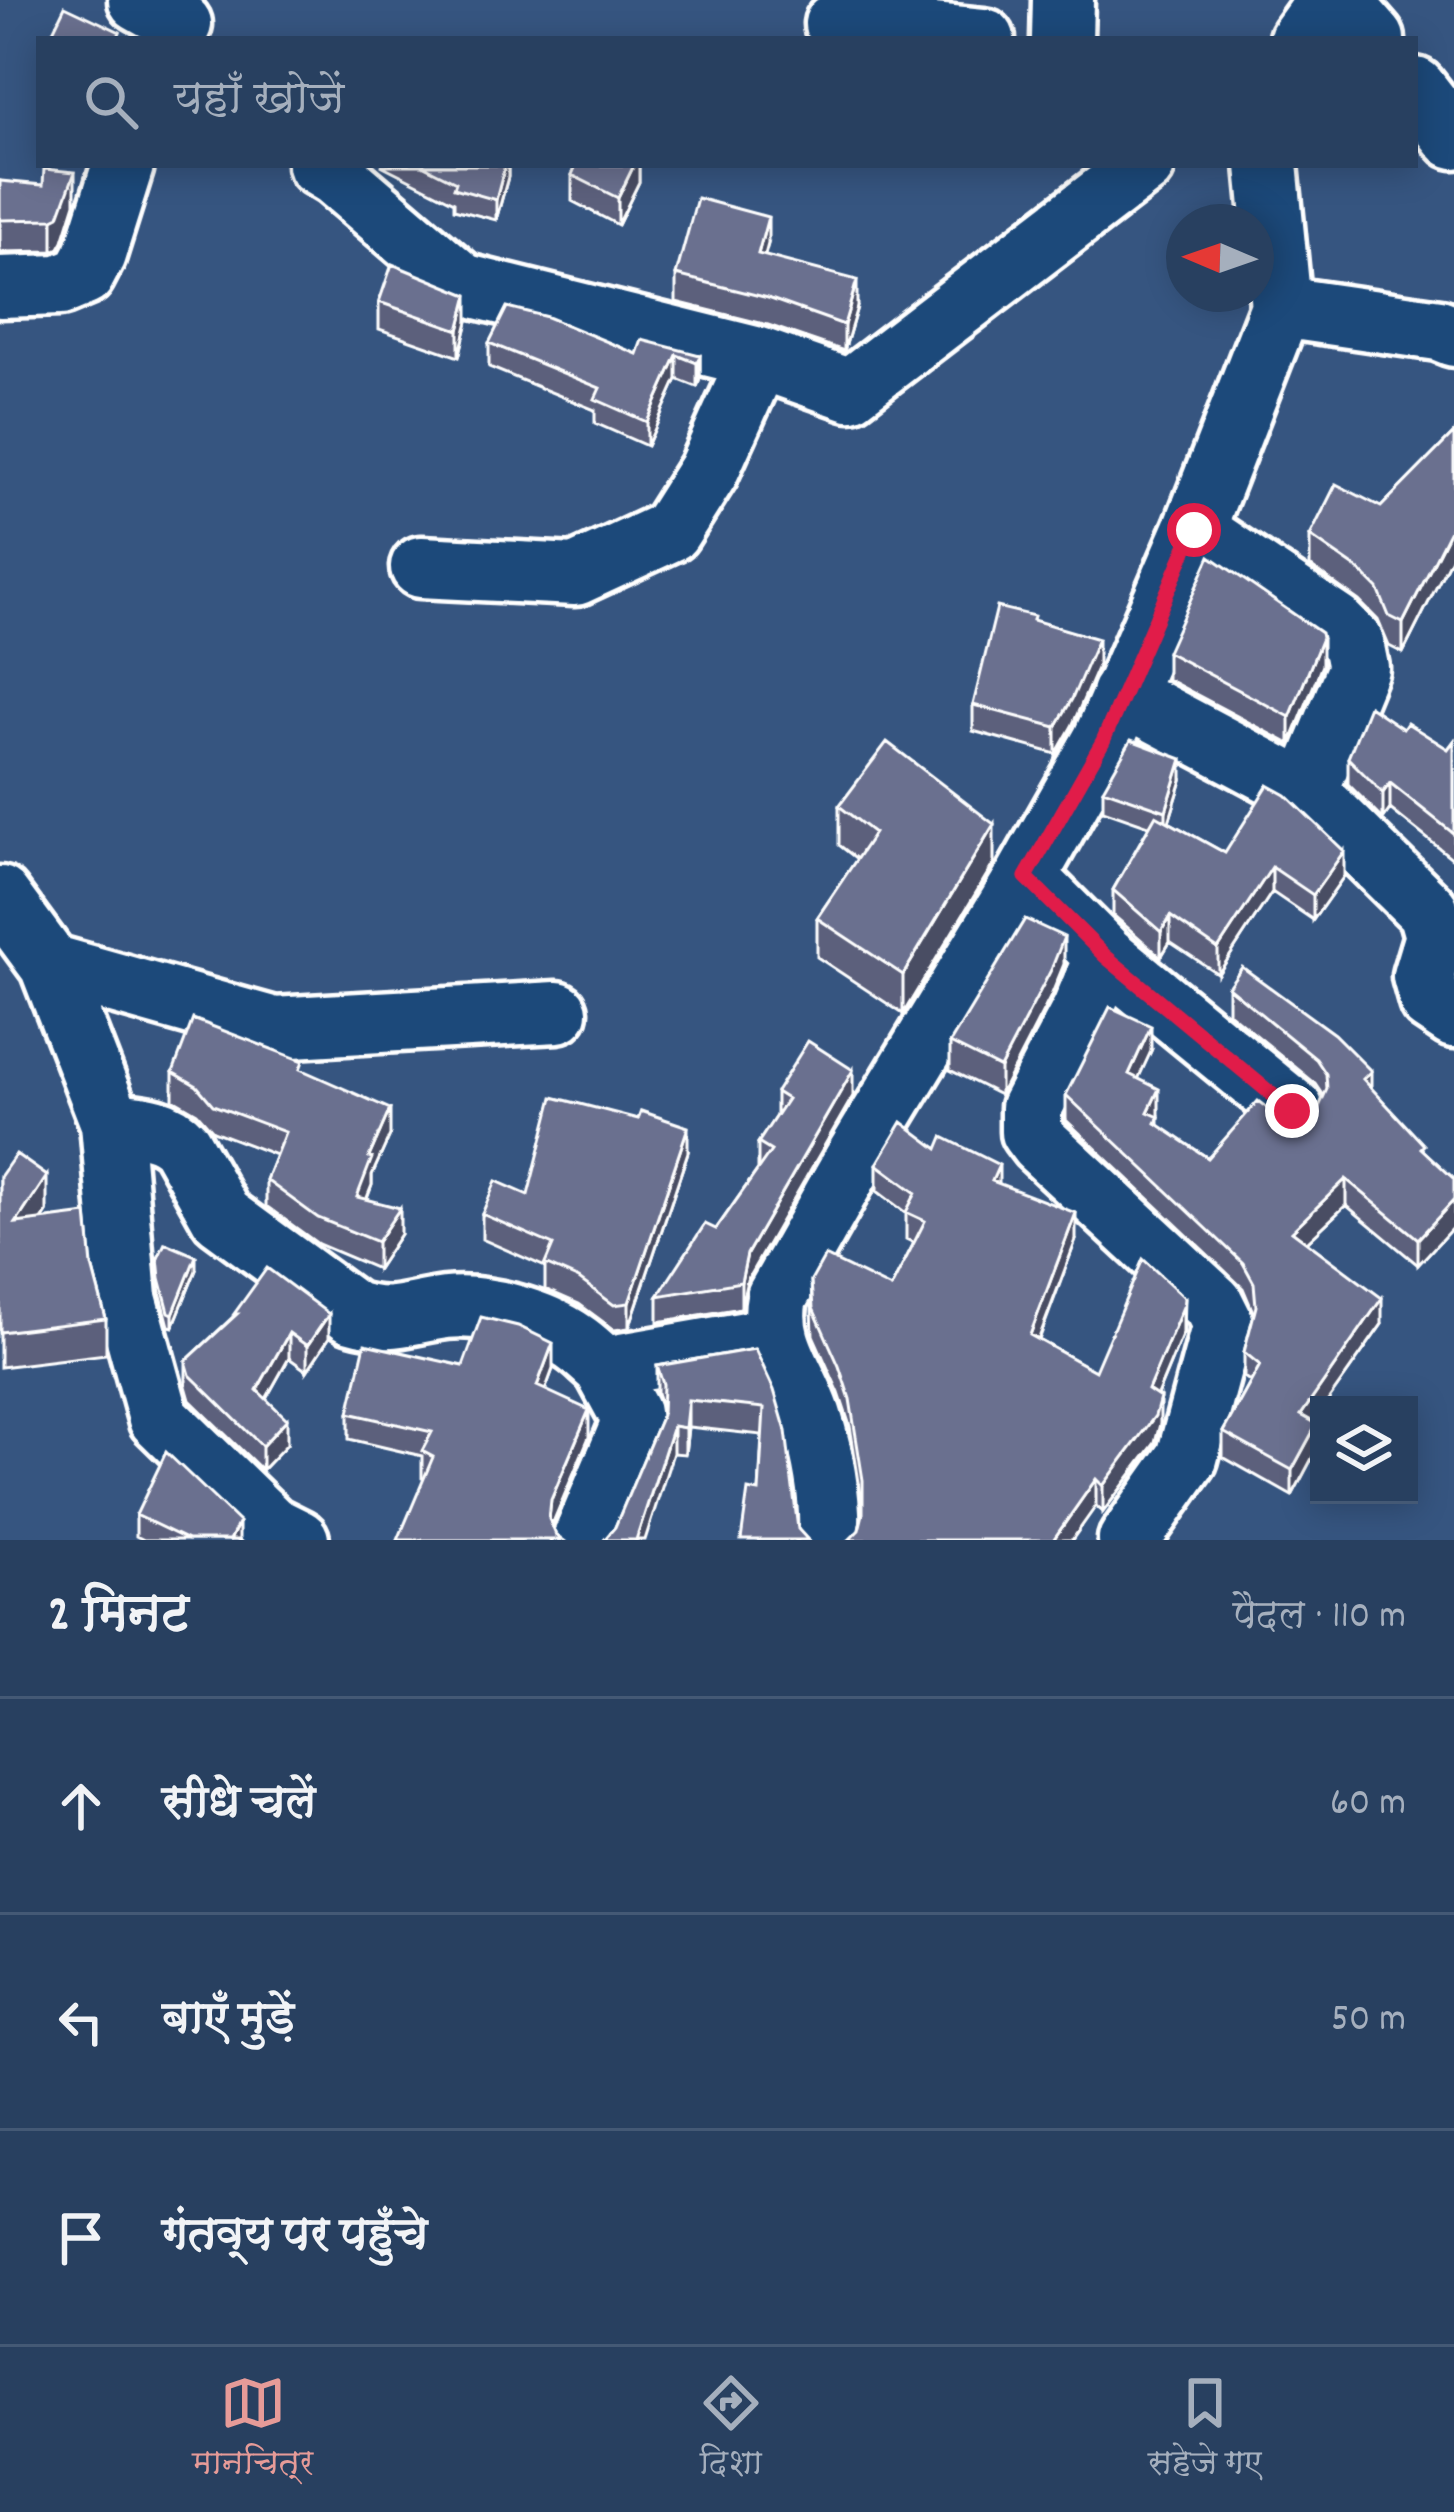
<!DOCTYPE html>
<html lang="hi">
<head>
<meta charset="utf-8">
<style>
  :root { --surface:#284060; --page:#304766; --text:#f1f3f6; --muted:#a5afbd; --line:#445975; --accent:#e69b98 }
  body { margin:0; font-family:Dekko,"Playpen Sans Deva",sans-serif; background:var(--page); color:var(--text) }
  .controls { position:absolute; right:36px; bottom:36px; display:grid; overflow:hidden; border-radius:0px; box-shadow:0 6px 30px #0003 }
  .controls button { width:108px; height:108px; display:grid; place-items:center; padding:0; border:0; border-bottom:3px solid var(--line); background:var(--surface); color:var(--text); font:60px sans-serif }
  .compass { position:absolute; left:1166px; top:204px; width:108px; height:108px; border-radius:50%; background:var(--surface); box-shadow:0 6px 30px #0003; rotate:272deg }
  .stop { position:absolute; width:36px; height:36px; margin:-27px; border:9px solid #e11d48; border-radius:50%; background:#fff }
  .stop.end { background:#e11d48; border-color:#fff; box-shadow:0 3px 12px #0008 }
  .list { margin:0; padding:0; list-style:none }
  h2 { display:flex; justify-content:space-between; align-items:center; height:156px; margin:0; padding:0 48px; font-size:51px }
  h2 small { font-size:39px; font-weight:400; color:var(--muted) }
  .list li { display:grid; grid-template-columns:78px 1fr auto; gap:36px; align-items:center; box-sizing:border-box; height:216px; padding:0 48px; border-top:3px solid var(--line) }
  .list b { display:block; font-size:45px; white-space:nowrap }
  .list em { font-size:39px; font-style:normal; color:var(--muted) }
  .icon { flex:none; width:66px; height:66px; fill:none; stroke:currentColor; stroke-width:2; stroke-linecap:round; stroke-linejoin:round }
  .map { position:relative; flex:none; width:1454px; height:1540px; overflow:hidden }
  .search { position:absolute; background:var(--surface); box-shadow:0 6px 30px #0003; left:36px; right:36px; top:36px; height:132px; display:flex; align-items:center; gap:30px; box-sizing:border-box; padding:0 42px; border-radius:0px; color:var(--muted); font-size:45px }
  .sheet { height:804px; background:var(--surface) }
  nav { display:flex; justify-content:space-around; align-items:center; box-sizing:border-box; height:168px; border-top:3px solid var(--line); background:var(--surface); font-size:33px; color:var(--muted) }
  nav a { display:grid; justify-items:center; gap:6px }
  nav .on { color:var(--accent) }
  .map>svg:first-child { display:block }
</style>
</head>
<body>
<div class="map">
<svg width="1454" height="1540" viewBox="0 0 1454 1540">
  <rect width="100%" height="100%" fill="#365580"/>
  <filter id="ink" filterUnits="userSpaceOnUse"><feTurbulence type="fractalNoise" baseFrequency=".00833" numOctaves="2"/><feDisplacementMap in="SourceGraphic" scale="24" xChannelSelector="R" yChannelSelector="G"/><feConvolveMatrix kernelMatrix="1 2 1 2 8 2 1 2 1" color-interpolation-filters="sRGB"/></filter>
  <g filter="url(#ink)">
    <g fill="none" stroke-linecap="round" stroke-linejoin="round">
      <g stroke="#fff" stroke-width="69">
        <path id="minor" d="M139 0 181 24 171 39
          M1340 0 1374 39
          M835 24 984 39
          M1062 39 1063 0
          M1300 39 1328 0
          M1415 88 1454 138
          M318 165 336 176 462 284 759 358 850 390 1144 165
          M0 287 60 285 84 275 95 254 123 165
          M1281 307 1439 330 1454 336
          M1194 530 1335 625 1353 643 1358 668 1307 792
          M421 567 575 575 670 531 708 471 759 358
          M1122 694 1307 792 1428 911 1435 936 1423 976 1430 1001 1454 1017
          M1026 877 1105 956 1082 1011 1031 1108V1132L1040 1144 1213 1304 1223 1324 1187 1458 1129 1540
          M0 897 50 965 111 1123 126 1298 159 1418 270 1526 298 1540
          M1105 956 1293 1110
          M50 965 274 1028 557 1012
          M111 1123C137 1126 163 1125 181 1145L221 1216 352 1312C392 1324 407 1313 446 1308 486 1304 541 1319 574 1342 585 1349 594 1359 604 1367L775 1337
          M583 1540 630 1428 629 1413 604 1367
          M829 1540C831 1499 824 1459 812 1420 799 1376 767 1345 777 1297L854 1161 1026 877 1103 741 1194 530 1281 307 1267 165"/>
      </g>
      <use href="#minor" stroke="#1f4a7a" stroke-width="60"/>
    </g>
    <path fill="#5b607b" stroke="#fff" stroke-width="3" d="M381 165H508V177L496 220 454 209V202Z
      M639 165V182L618 225 572 201V175Z
      M0 181 75 203 59 248 53 251 0 252Z
      M768 244 764 256 857 307 844 351 768 325 676 302V275Z
      M379 302 468 321 459 357 379 329Z
      M489 343 637 354 700 355V379L697 387 677 379 647 446 595 423V410L489 367Z
      M1454 433V552L1403 653 1389 646 1378 620 1359 601 1310 566V536L1381 507Z
      M1034 621 1098 666 1072 726 1056 754 973 731V705Z
      M1167 652 1322 665 1290 744 1167 679Z
      M1403 729 1448 749 1454 741V860L1390 809 1383 819 1348 784V758Z
      M1182 780 1169 822 1225 853 1344 876 1313 920 1272 892 1218 974 1170 942 1161 957 1113 915V890L1149 826 1103 810V789Z
      M839 806 994 863 903 1014 817 957V918L857 859 839 845Z
      M1064 964 1051 996 1000 1095 950 1070V1043Z
      M1228 987 1371 1088 1424 1151 1454 1179V1226L1418 1265 1346 1205 1307 1242 1382 1324 1325 1405H1319V1414L1314 1422 1317 1449 1292 1496 1223 1457V1432L1251 1382 1244 1377V1352L1254 1314 1243 1288 1066 1120V1095L1151 1051 1138 1078 1159 1115V1126L1208 1158 1271 1111 1289 1119 1304 1117 1319 1107 1324 1096 1316 1084 1228 1012Z
      M303 1071 390 1135 372 1175V1185L367 1199 400 1234 377 1269 318 1244 266 1206V1180L276 1155 213 1131 197 1113 173 1099V1072Z
      M776 1092 853 1096 747 1280 741 1308 658 1322V1296L716 1229 758 1169V1143L776 1116Z
      M938 1149 999 1184 1076 1240 1039 1340 1095 1371 1185 1298 1184 1335 1183 1333 1157 1396 1160 1424 1155 1443 1103 1512 1096 1506 859 1530 863 1507 850 1426 839 1393 813 1335 811 1281 891 1288 914 1243 906 1239V1213L877 1191V1164Z
      M688 1152 629 1328 614 1330 579 1304 545 1289V1267L482 1239V1214L528 1195Z
      M0 1177 47 1212 42 1220 92 1266 106 1319V1354L0 1367Z
      M158 1258 196 1270 173 1327 169 1326 160 1292Z
      M234 1316 329 1338 307 1371 289 1358 266 1399 287 1444 262 1470 190 1400 186 1386V1361Z
      M755 1349 798 1529 759 1492 762 1435 688 1427 685 1454 673 1453 615 1527 662 1415V1407L657 1393V1366Z
      M463 1366 553 1369 545 1390 589 1437 424 1479 422 1478V1456L349 1439V1413Z
      M136 1515 239 1540H144L136 1536Z"/>
    <path fill="#4a4e64" stroke="#fff" stroke-width="3" d="M505 165H508V177L496 220V200Z
      M634 165H639V182L618 225V198Z
      M75 172V203L63 241 59 248 53 251V219Z
      M768 217V244L758 281V254Z
      M857 280V307L844 351V325Z
      M468 295V321L459 357V330Z
      M677 355V379L647 446V422Z
      M700 355V379L697 387V363Z
      M1454 522V552L1403 653V623Z
      M1322 638V665L1290 744V717Z
      M1098 639V666L1072 726 1056 754V727Z
      M1182 759V780L1166 832V811Z
      M1390 783V809L1383 819V793Z
      M994 824V863L903 1014V975Z
      M1344 851V876L1313 920V895Z
      M1272 867V892L1218 974V949Z
      M1170 916V942L1161 957V932Z
      M1064 937V964L1051 996 1000 1095V1068Z
      M1151 1026V1051L1129 1099V1074Z
      M853 1070V1096L747 1280 741 1308V1282L747 1254Z
      M1371 1071V1097L1363 1079Z
      M1159 1089V1115L1148 1137V1112Z
      M390 1109V1135L372 1175V1185L357 1223V1197L369 1157Z
      M688 1127V1152L629 1328V1303Z
      M999 1165V1192L992 1181Z
      M47 1176V1212L16 1259V1223Z
      M1346 1179V1205L1292 1256V1231Z
      M1454 1200V1226L1418 1265V1239Z
      M400 1208V1234L377 1269V1242Z
      M1076 1213V1240L1030 1362V1335Z
      M196 1256V1270L173 1327V1314Z
      M1382 1298V1324L1325 1405H1319V1414L1301 1440V1415Z
      M1183 1307V1333L1148 1417V1390Z
      M329 1314V1338L307 1371V1346Z
      M289 1333V1358L257 1415V1390Z
      M553 1343V1369L537 1413V1386Z
      M1160 1398V1424L1155 1443 1103 1512V1486Z
      M688 1400V1427L685 1454V1428Z
      M589 1410V1437L551 1527 549 1519 551 1500Z
      M287 1419V1444L262 1470V1446Z
      M1317 1424V1449L1292 1496V1470Z
      M673 1426V1453L645 1540H636Z
      M1096 1479V1506L1072 1540H1053Z
      M239 1522V1540H230Z"/>
    <path fill="#6a708f" stroke="#fff" stroke-width="3" d="M65 6 120 32 117 39H49Z
      M422 165H505L496 200 454 188 456 182Z
      M576 165H634L618 198 572 175Z
      M44 169 75 172 59 216 53 219 0 220V181L43 185Z
      M697 198 768 217 758 254 857 280 844 325 768 298 676 275Z
      M392 264 468 295 459 330 379 302Z
      M507 307 547 317 637 354 642 340 700 355 697 363 677 355 647 422 595 399 600 388 489 343Z
      M1454 433V522L1403 623 1389 616 1378 589 1359 570 1310 536 1336 484 1381 507Z
      M1210 556 1321 633 1322 638 1290 717 1167 652Z
      M997 607 1034 616 1033 620 1098 639 1072 699 1056 727 973 705Z
      M1369 706 1403 729 1407 723 1448 749 1454 741V834L1390 783 1383 793 1348 758Z
      M1131 740 1182 759 1166 811 1103 789Z
      M887 742 994 824 903 975 817 918 874 833 839 806Z
      M1268 785 1286 795 1344 851 1313 895 1272 867 1218 949 1170 916 1161 932 1113 890 1156 815 1225 853Z
      M1025 919 1064 937 1051 970 1000 1068 950 1043Z
      M1242 967 1334 1034 1371 1071 1363 1079 1424 1145 1421 1148 1454 1179V1200L1418 1239 1346 1179 1292 1231 1382 1298 1301 1415 1317 1424 1292 1470 1223 1432 1260 1365 1244 1352 1256 1306 1254 1283 1243 1263 1066 1095 1110 1007 1151 1026 1129 1074 1159 1089 1148 1112 1159 1117 1156 1123 1208 1158 1258 1101 1271 1111 1289 1119 1304 1117 1319 1107 1327 1089 1326 1074 1316 1059 1228 987Z
      M193 1019 303 1061 300 1069 390 1109 369 1157 372 1158 357 1197 400 1208 377 1242 318 1218 266 1180 285 1132 213 1105 197 1086 173 1072Z
      M808 1041 853 1070 747 1254 741 1282 658 1296 705 1224 716 1229 771 1151 758 1143 787 1099 776 1092Z
      M553 1097 638 1119 641 1111 688 1127 629 1303 614 1305 579 1279 545 1264 553 1245 482 1214 496 1181 528 1195Z
      M902 1122 938 1149 943 1137 999 1165 992 1181 1076 1213 1030 1335 1095 1371 1143 1259 1185 1298 1184 1308 1183 1307 1148 1390 1160 1398 1155 1416 1103 1486 1096 1479 1053 1540H849L859 1530 863 1514V1480L850 1399 839 1366 813 1308 811 1281 825 1256 891 1288 925 1221 906 1212 916 1193 877 1164Z
      M16 1154 47 1176 16 1223 87 1214 92 1266 106 1319 0 1332V1177Z
      M165 1243 196 1256 173 1314 169 1312 160 1278 158 1258Z
      M267 1268 329 1314 307 1346 289 1333 257 1390 287 1419 262 1446 190 1375 186 1361 237 1314H234Z
      M481 1317 518 1326 553 1343 537 1386 589 1410 551 1500 549 1519 556 1535 563 1540H398L433 1457 422 1451 432 1432 349 1413 365 1344 463 1366Z
      M755 1349 774 1390 786 1431 798 1529 808 1540H741L748 1490 759 1492 764 1408 688 1400 685 1428 673 1426 636 1540H604L615 1527 662 1415 663 1384 657 1366Z
      M166 1452 239 1522 230 1540H188L136 1515Z"/>
  </g>
  <g fill="none" stroke-linecap="round" stroke-linejoin="round" filter="url(#ink)">
    <path stroke="#e11d48" stroke-width="15" d="M1194 530 1103 741 1026 877 1105 956 1292 1111"/>
  </g>
</svg>
<div class="controls">
<button><svg class="icon" aria-label="layers" viewBox="0 0 24 24"><path d="M12 4l9 5-9 5-9-5zM3 14l9 5 9-5"/></svg></button>
</div>
<svg class="compass" viewBox="-18 -18 36 36"><path d="M0-13l5 13h-10z" fill="#e53935"/><path d="M0 13l5-13h-10z" fill="#a5afbd"/></svg>
<div class="stop" style="left:1194px;top:530px"></div>
<div class="stop end" style="left:1292px;top:1111px"></div>
<div class="search"><svg class="icon" aria-label="search" viewBox="0 0 24 24"><circle cx="10" cy="10" r="6"/><path d="M15 15l6 6"/></svg>यहाँ खोजें</div>
</div>
<section class="sheet">
<h2>2 मिनट<small>पैदल · 110 m</small></h2>
<ul class="list">
<li><svg class="icon" aria-label="ahead" viewBox="0 0 24 24"><path d="M12 20V5M6 11l6-6 6 6"/></svg><div><b>सीधे चलें</b></div><em>60 m</em></li>
<li><svg class="icon" aria-label="left" viewBox="0 0 24 24"><path d="M17 20v-9H6M10 6l-5 5 5 5"/></svg><div><b>बाएँ मुड़ें</b></div><em>50 m</em></li>
<li><svg class="icon" aria-label="arrive" viewBox="0 0 24 24"><path d="M6 21V4h12l-3 4 3 4H6"/></svg><div><b>गंतव्य पर पहुँचे</b></div></li>
</ul>
</section>
<nav>
<a class="on"><svg class="icon" aria-label="map" viewBox="0 0 24 24"><path d="M3 6l6-2 6 2 6-2v14l-6 2-6-2-6 2zM9 4v14M15 6v14"/></svg>मानचित्र</a>
<a><svg class="icon" aria-label="directions" viewBox="0 0 24 24"><path d="M12 3l9 9-9 9-9-9zM9 14v-3h6M13 9l2 2-2 2"/></svg>दिशा</a>
<a><svg class="icon" aria-label="saved" viewBox="0 0 24 24"><path d="M7 4h10v16l-5-4-5 4z"/></svg>सहेजे गए</a>
</nav>
</body>
</html>
